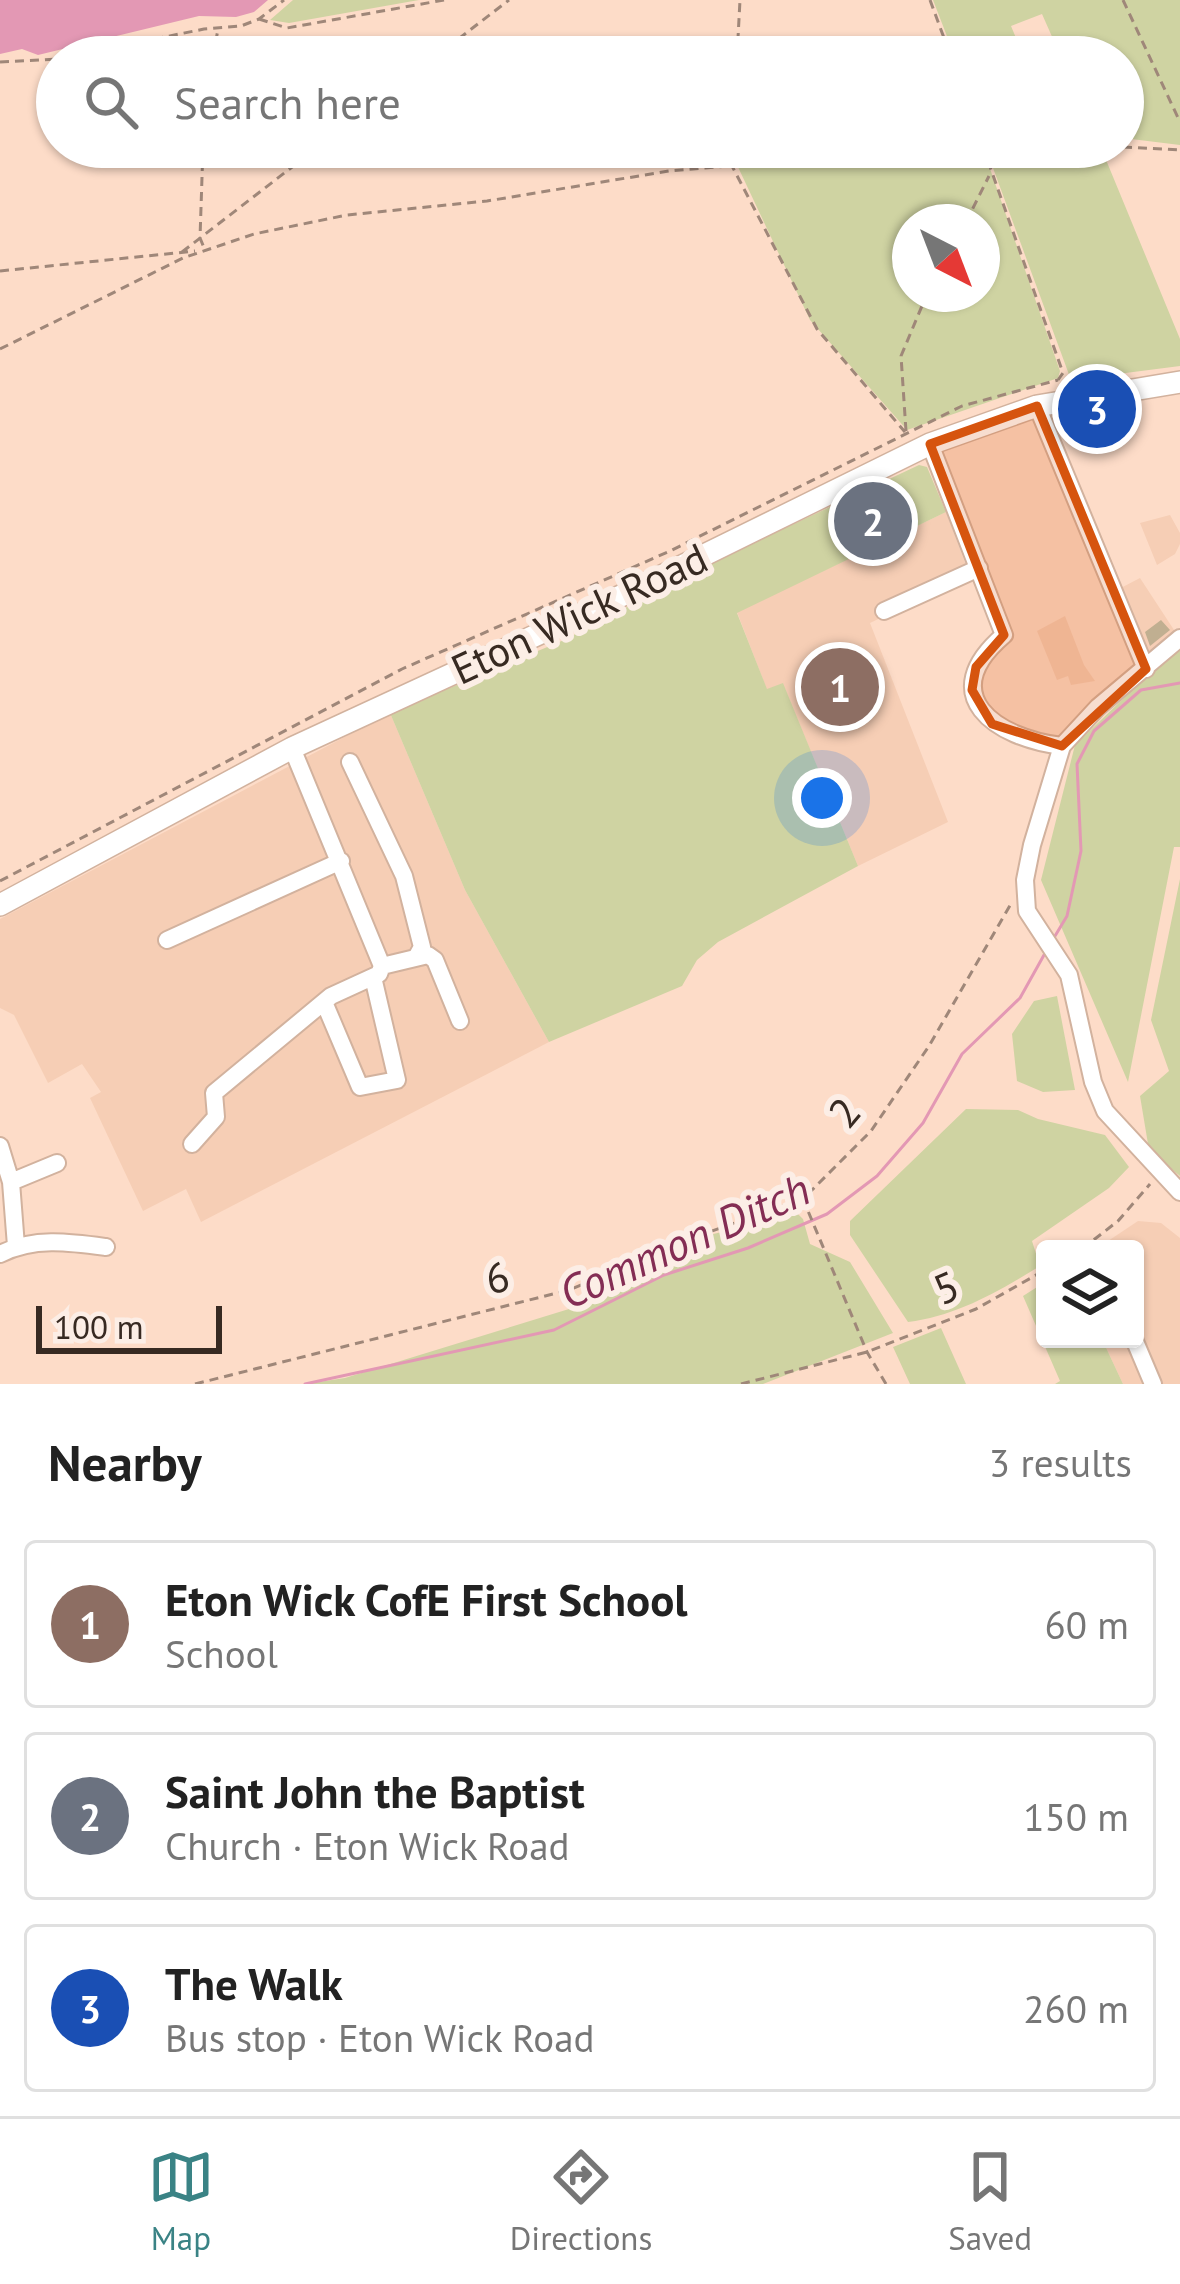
<!DOCTYPE html>
<html lang="en">
<head>
<meta charset="utf-8">
<style>
  :root { --surface:#fff; --page:#f2f2f2; --text:#222; --muted:#767676; --line:#e0e0e0; --accent:#3a8385 }
  body { margin:0; font-family:"PT Sans",sans-serif; background:var(--page); color:var(--text) }
  .controls { position:absolute; right:36px; bottom:36px; display:grid; overflow:hidden; border-radius:12px; box-shadow:0 3px 9px #0004 }
  .controls button { width:108px; height:108px; display:grid; place-items:center; padding:0; border:0; border-bottom:3px solid var(--line); background:var(--surface); color:var(--text); font:60px sans-serif }
  .compass { position:absolute; left:892px; top:204px; width:108px; height:108px; border-radius:50%; background:var(--surface); box-shadow:0 3px 9px #0004; rotate:138deg }
  .scale { position:absolute; left:36px; bottom:30px; width:186px; box-sizing:border-box; padding-left:12px; border:6px solid #372a22; border-top:0; font-size:33px; line-height:42px; white-space:nowrap; color:#372a22; -webkit-text-stroke:9px #fceee6; paint-order:stroke }
  .you { position:absolute; left:822px; top:798px; width:42px; height:42px; margin:-30px; border:9px solid #fff; border-radius:50%; background:#1a73e8; box-shadow:0 0 0 18px #1a73e833 }
  .badge { display:grid; place-items:center; width:78px; height:78px; border-radius:50%; background:var(--accent); color:#fff; font-size:39px; font-weight:700 }
  .pin { position:absolute; translate:-50% -50%; border:6px solid #fff; box-shadow:0 3px 12px #0006 }
  .list { margin:0; padding:0; list-style:none }
  h2 { display:flex; justify-content:space-between; align-items:center; height:156px; margin:0; padding:0 48px; font-size:51px }
  h2 small { font-size:39px; font-weight:400; color:var(--muted) }
  .list li { display:grid; grid-template-columns:78px 1fr auto; gap:36px; align-items:center; box-sizing:border-box; height:168px; margin:0 24px 24px; padding:0 24px; border:3px solid var(--line); border-radius:12px }
  .list b { display:block; font-size:45px; white-space:nowrap }
  .list p { margin:0; font-size:39px; white-space:nowrap; color:var(--muted) }
  .list em { font-size:39px; font-style:normal; color:var(--muted) }
  .icon { flex:none; width:66px; height:66px; fill:none; stroke:currentColor; stroke-width:2; stroke-linecap:round; stroke-linejoin:round }
  .map { position:relative; flex:none; width:1180px; height:1384px; overflow:hidden }
  .search { position:absolute; background:var(--surface); box-shadow:0 3px 9px #0004; left:36px; right:36px; top:36px; height:132px; display:flex; align-items:center; gap:30px; box-sizing:border-box; padding:0 42px; border-radius:66px; color:var(--muted); font-size:45px }
  .sheet { height:732px; background:var(--surface) }
  nav { display:flex; justify-content:space-around; align-items:center; box-sizing:border-box; height:168px; border-top:3px solid var(--line); background:var(--surface); font-size:33px; color:var(--muted) }
  nav a { display:grid; justify-items:center; gap:6px }
  nav .on { color:var(--accent) }
  .map>svg:first-child { display:block }
</style>
</head>
<body>
<div class="map">
<svg width="1180" height="1384" viewBox="0 0 1180 1384">
  <rect width="100%" height="100%" fill="#fddcc8"/>
  <path fill="#f6ceb5" d="M946 512 967 568 963 578 870 623 948 822 858 866 783 684 767 690 737 612Z
    M1170 515 1180 533V544L1175 554 1157 565 1140 523Z
    M1140 578 1176 633 1151 653 1115 591Z
    M1065 616 1084 665 1095 681 1071 685 1068 676 1057 680 1037 631Z
    M390 713 465 890 549 1042 201 1222 186 1189 143 1211 90 1098 101 1092 82 1064 48 1083 14 1015 0 1008V919Z
    M1138 1221 1161 1223 1180 1238V1384H1123L1102 1339H1135V1249H1096Z"/>
  <path fill="#cfd3a2" fill-rule="evenodd" d="M293 0H419L289 23 270 20Z
    M933 0H1180V145L1123 138V57H1061L1042 14 1011 26 1024 57H955Z
    M1104 155 1180 339V366L1071 380 993 168 994 161Z
    M987 160 1060 371 1058 378 907 430 810 320 738 167ZM910 222H982V294H910Z
    M919 465 927 467 946 512 737 613 767 689 783 683 858 866 718 942 697 960 682 986 549 1042 465 890 390 713 564 640 715 561Z
    M1180 644V847H1174L1128 1082 1041 880 1075 745Z
    M1180 879V1176L1149 1150 1140 1096 1169 1071 1151 1020Z
    M1057 996 1075 1090 1043 1092 1017 1081 1012 1034 1034 1001Z
    M966 1109 1018 1110 1038 1119 1105 1135 1129 1167 1109 1188 1032 1241 1040 1266C999 1291 957 1316 908 1322L850 1235V1221Z
    M798 1214 803 1219 810 1244 850 1262 893 1333 763 1384H305L345 1378 582 1305 650 1249Z
    M1045 1282V1339H1102L1123 1384H1055L1060 1381 1023 1296Z
    M941 1328 966 1384H910L893 1347Z"/>
  <path fill="#e398b4" d="M0 0H268L254 12 236 17 199 16 38 55 22 49 0 54Z"/>
  <g fill="none" stroke-linecap="round" stroke-linejoin="round">
    <path stroke="#e398b4" stroke-width="3" d="M1055 936 1067 916 1081 851 1077 764 1094 731 1141 690 1180 683
      M305 1384 554 1330 664 1275 748 1248 827 1214 877 1176 923 1123 962 1054 1020 998 1044 955"/>
  </g>
  <path fill="#c0af91" d="M890 505 896 519 855 537 850 526 856 523 852 514 864 509 866 515Z
    M1161 620 1170 630 1150 646 1145 632Z"/>
  <g fill="none" stroke-linecap="round" stroke-linejoin="round">
    <g stroke="#d2b29e" stroke-width="20">
      <path id="minor" d="M1037 406 1146 669
        M930 444 1004 635C934 695 995 738 1062 746
        M884 611 979 568
        M1180 638 1098 707 1062 746 1032 845 1025 880 1027 911 1069 975 1093 1082 1105 1111 1180 1192
        M350 762 404 876 422 947 417 956
        M167 940 341 861
        M382 966 428 955 435 960 460 1021
        M324 1002 360 1087 397 1080 373 977
        M192 1144 216 1117 214 1093 331 996 379 974 382 966 292 748
        M0 1146 11 1182 16 1246
        M11 1182 57 1163
        M0 1254C34 1237 69 1242 106 1247
        M1134 1339 1153 1384"/>
    </g>
    <g stroke="#d2b29e" stroke-width="24">
      <path id="major" d="M0 905 292 748 623 595 930 444 1037 406 1180 382"/>
    </g>
    <path stroke="#9f8779" stroke-width="3" stroke-dasharray="9 6" stroke-linecap="butt" d="M930 0 951 57
      M1123 0 1180 122
      M259 19 287 28 444 0
      M66 57 204 29 241 26 259 19 284 0
      M213 57 218 29
      M435 57 509 0
      M737 57 740 0
      M0 62 57 59
      M203 147 200 238 205 250
      M733 147 732 166 817 329 905 432
      M983 147 1063 373 1058 380 1062 387
      M1123 147 1180 150
      M966 222 989 176
      M182 252 318 147
      M0 271 195 251
      M0 349 183 258 254 234 347 215 487 201 669 171 740 165 987 158 1096 147
      M906 431 901 356 927 294
      M0 881 402 669 670 551 962 406 1058 380
      M1082 1249 1118 1221 1150 1184
      M195 1384 569 1290 689 1239 803 1199
      M741 1384 867 1352 976 1309 1045 1270
      M886 1384 867 1352 803 1199 871 1131 929 1046 1012 902"/>
    <use href="#minor" stroke="#fff" stroke-width="16"/>
    <use href="#major" stroke="#fff" stroke-width="21"/>
  </g>
  <path fill="#d6540e" fill-opacity="0.2" stroke="#d6540e" stroke-width="9" stroke-linejoin="round" d="M1037 406 1146 669 1062 746 992 724 972 690 976 667 1004 635 930 444Z"/>
  <g text-anchor="middle" dominant-baseline="central" stroke-width="12" stroke-linejoin="round" paint-order="stroke">
    <g font-size="42" fill="#372a22" stroke="#fceee6">
      <text transform="translate(579 613) rotate(-25)">Eton Wick Road</text>
      <text transform="translate(844 1112) rotate(-50)">2</text>
      <text transform="translate(497 1277) rotate(-14)">6</text>
      <text transform="translate(946 1287) rotate(-23)">5</text>
    </g>
    <g font-size="45" font-style="italic" fill="#842d54" stroke="#fceee6">
      <text transform="translate(684 1240) rotate(-24)">Common Ditch</text>
    </g>
  </g>
</svg>
<div class="controls">
<button><svg class="icon" aria-label="layers" viewBox="0 0 24 24"><path d="M12 4l9 5-9 5-9-5zM3 14l9 5 9-5"/></svg></button>
</div>
<svg class="compass" viewBox="-18 -18 36 36"><path d="M0-13l5 13h-10z" fill="#e53935"/><path d="M0 13l5-13h-10z" fill="#767676"/></svg>
<div class="scale">100 m</div>
<div class="you"></div>
<div class="pin badge" style="left:840px;top:687px;background:#8d6e63">1</div>
<div class="pin badge" style="left:873px;top:521px;background:#6b7280">2</div>
<div class="pin badge" style="left:1097px;top:409px;background:#1a4fb4">3</div>
<div class="search"><svg class="icon" aria-label="search" viewBox="0 0 24 24"><circle cx="10" cy="10" r="6"/><path d="M15 15l6 6"/></svg>Search here</div>
</div>
<section class="sheet">
<h2>Nearby<small>3 results</small></h2>
<ul class="list">
<li><span class="badge" style="background:#8d6e63">1</span><div><b>Eton Wick CofE First School</b><p>School</p></div><em>60 m</em></li>
<li><span class="badge" style="background:#6b7280">2</span><div><b>Saint John the Baptist</b><p>Church · Eton Wick Road</p></div><em>150 m</em></li>
<li><span class="badge" style="background:#1a4fb4">3</span><div><b>The Walk</b><p>Bus stop · Eton Wick Road</p></div><em>260 m</em></li>
</ul>
</section>
<nav>
<a class="on"><svg class="icon" aria-label="map" viewBox="0 0 24 24"><path d="M3 6l6-2 6 2 6-2v14l-6 2-6-2-6 2zM9 4v14M15 6v14"/></svg>Map</a>
<a><svg class="icon" aria-label="directions" viewBox="0 0 24 24"><path d="M12 3l9 9-9 9-9-9zM9 14v-3h6M13 9l2 2-2 2"/></svg>Directions</a>
<a><svg class="icon" aria-label="saved" viewBox="0 0 24 24"><path d="M7 4h10v16l-5-4-5 4z"/></svg>Saved</a>
</nav>
</body>
</html>
